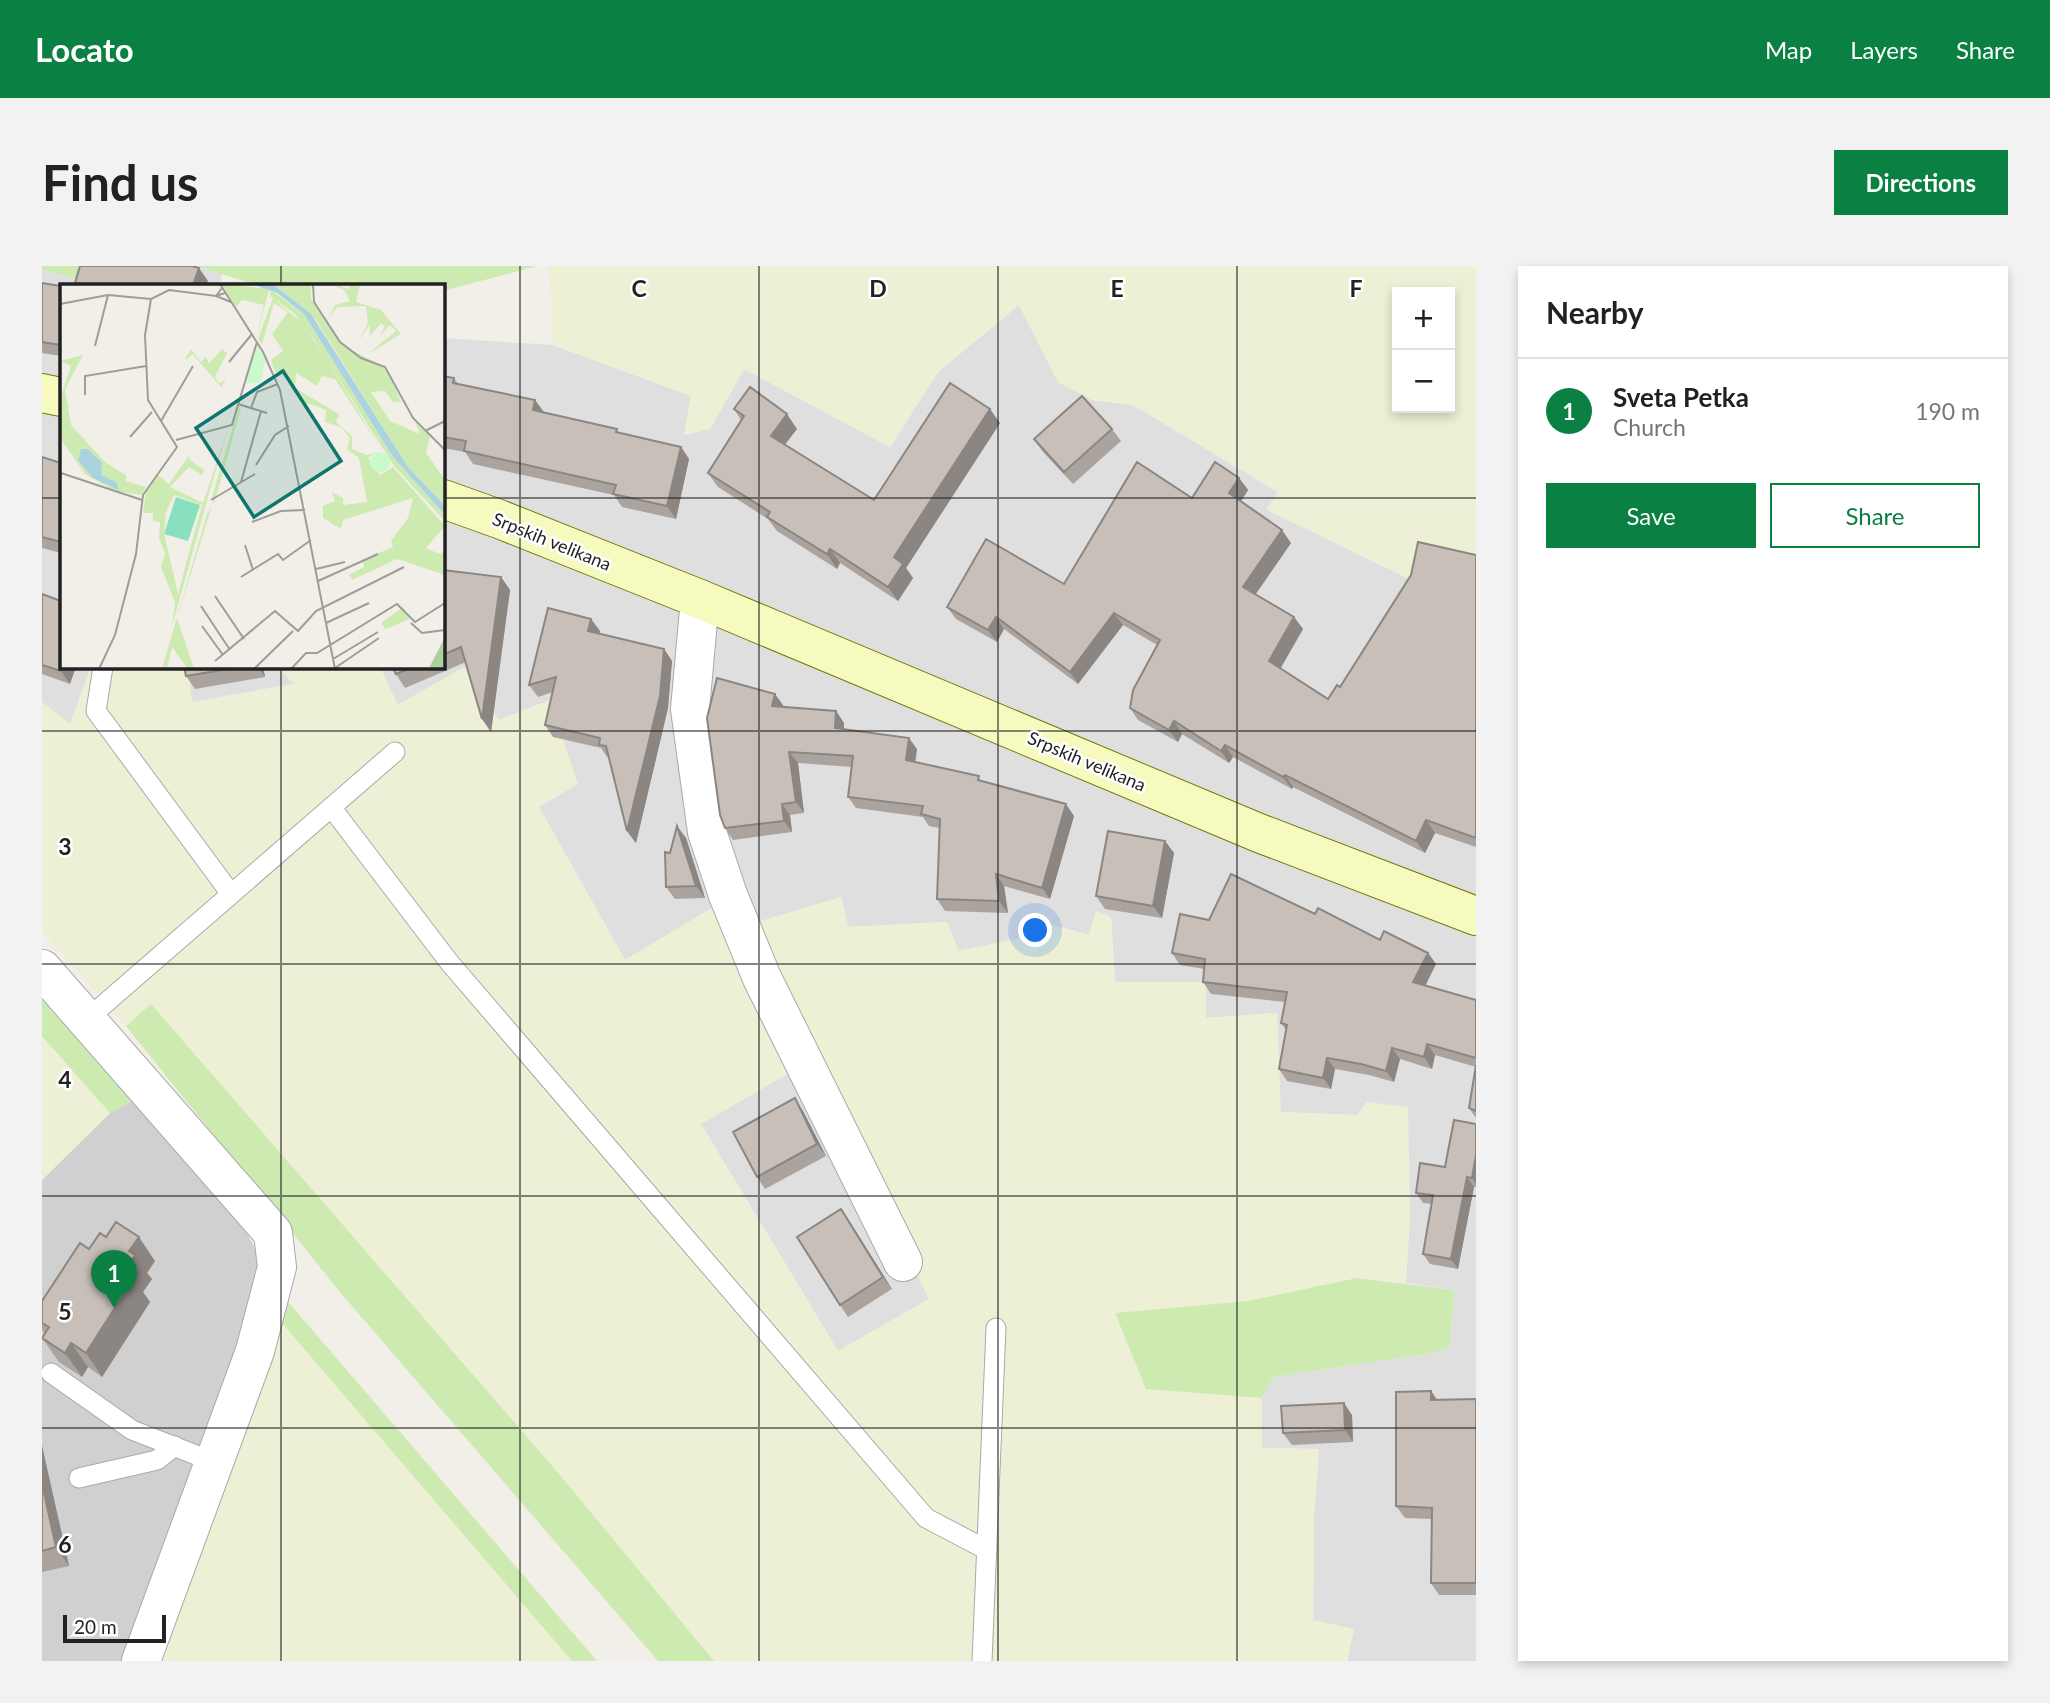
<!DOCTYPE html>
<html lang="en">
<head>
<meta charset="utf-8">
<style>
  :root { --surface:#fff; --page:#f2f2f2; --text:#202124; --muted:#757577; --line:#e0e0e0; --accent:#0b8043 }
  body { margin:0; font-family:Lato,sans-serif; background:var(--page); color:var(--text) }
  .controls { position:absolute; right:21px; top:21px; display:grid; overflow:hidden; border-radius:0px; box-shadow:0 4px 10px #0003 }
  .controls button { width:63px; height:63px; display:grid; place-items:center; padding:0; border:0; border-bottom:2px solid var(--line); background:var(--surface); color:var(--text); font:35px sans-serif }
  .scale { position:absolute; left:21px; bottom:18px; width:103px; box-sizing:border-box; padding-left:7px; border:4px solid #222; border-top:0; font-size:19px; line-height:24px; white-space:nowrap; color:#222; -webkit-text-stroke:5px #fff; paint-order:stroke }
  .you { position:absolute; left:994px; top:665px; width:24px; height:24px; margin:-18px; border:5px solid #fff; border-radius:50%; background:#1a73e8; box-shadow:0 0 0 10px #1a73e833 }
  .badge { display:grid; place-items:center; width:46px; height:46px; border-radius:50%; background:var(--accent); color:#fff; font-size:23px; font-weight:700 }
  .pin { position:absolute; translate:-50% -58px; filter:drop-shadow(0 2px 4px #0008) }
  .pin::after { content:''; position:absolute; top:37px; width:24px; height:21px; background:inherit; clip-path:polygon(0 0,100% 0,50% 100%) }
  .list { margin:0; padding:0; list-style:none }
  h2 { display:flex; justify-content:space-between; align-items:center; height:91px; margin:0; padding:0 28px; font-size:30px }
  h2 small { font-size:23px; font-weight:400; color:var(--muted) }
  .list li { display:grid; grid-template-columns:46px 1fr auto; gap:21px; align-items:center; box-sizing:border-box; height:105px; padding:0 28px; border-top:2px solid var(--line) }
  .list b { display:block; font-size:26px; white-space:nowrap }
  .list p { margin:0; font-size:23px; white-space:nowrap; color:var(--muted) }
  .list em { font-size:23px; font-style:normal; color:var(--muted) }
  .actions { display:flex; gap:14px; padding:21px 28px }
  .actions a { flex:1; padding:16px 0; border:2px solid var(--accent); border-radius:0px; text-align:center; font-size:24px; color:var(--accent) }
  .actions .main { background:var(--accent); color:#fff }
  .map { position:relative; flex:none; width:1434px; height:1395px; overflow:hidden; border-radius:0px }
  header { display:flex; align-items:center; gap:42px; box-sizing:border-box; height:98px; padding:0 35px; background:var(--accent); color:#fff }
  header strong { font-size:33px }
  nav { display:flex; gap:38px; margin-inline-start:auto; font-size:24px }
  .intro { display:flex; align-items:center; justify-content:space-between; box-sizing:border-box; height:168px; padding:0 42px }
  h1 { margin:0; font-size:49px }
  .button { padding:18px 32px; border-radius:0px; background:var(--accent); color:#fff; font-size:24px; font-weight:700 }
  main { display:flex; gap:42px; padding:0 42px }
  aside { flex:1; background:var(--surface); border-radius:0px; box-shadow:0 4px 10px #0003 }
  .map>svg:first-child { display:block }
</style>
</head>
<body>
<header>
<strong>Locato</strong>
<nav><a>Map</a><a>Layers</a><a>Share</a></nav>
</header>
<div class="intro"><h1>Find us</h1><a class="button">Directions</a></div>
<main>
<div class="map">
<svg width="1434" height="1395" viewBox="0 0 1434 1395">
  <rect width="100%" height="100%" fill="#f2efe9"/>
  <path fill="#e0dfdf" d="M38 0H155L181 7 177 19H19V401H49L28 458 0 436V4L32 12Z
    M977 39 1016 116 1050 134 1091 139 1236 226 1225 243 1434 293V1395H1305L1312 1363 1271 1355 1272 1250 1277 1183 1220 1182V1132L1231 1111 1385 1088 1408 1082 1412 1024 1364 1017 1368 948 1365 842 1315 849 1238 846 1235 747 1163 752V716H1073L1069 651 1054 645 1048 669 981 651 983 671 916 685 905 656 806 661 800 632 698 661 692 629 583 694 497 541 508 434 457 454 424 401 355 439 338 401H401V72L511 79 650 130 643 169 668 163 702 103 848 181 896 106Z
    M146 401H235L252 418 150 436Z
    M773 791 887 1033 796 1085 659 858Z"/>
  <path fill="#d0d0d0" d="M92 834 204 966 216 987 218 1010 92 1395H0V914L68 847Z"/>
  <path fill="#eef0d5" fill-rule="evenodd" d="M507 0H1434V293L1369 314 1225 244 1236 226 1091 139 1050 134 1016 116 977 39 896 106 848 181 702 103 668 163 642 169 649 130 511 79ZM1355 26H1408V142H1355Z
    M424 400 457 454 508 434 536 518 497 541 583 694 692 629 698 661 799 631 806 661 905 656 917 685 983 671 980 651 1047 669 1054 645 1069 651 1073 716H1164V752L1235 747 1239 846 1315 849 1325 836 1366 841 1368 948 1364 1017 1315 1012 1206 1035 1073 1047 1104 1123 1220 1132V1182L1277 1183 1272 1250 1271 1354 1312 1363 1305 1395H672L513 1203 109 739 84 760 0 665V436L28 458 49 401H146L150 436 252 418 235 401H338L356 439ZM773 792 887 1033 796 1085 659 858Z
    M0 770 68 847 0 914Z
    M234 1050 530 1395H121L111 1391Z"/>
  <path fill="#cdebb0" d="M0 0H38L33 12 0 4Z
    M155 0H495L401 25V19H214Z
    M0 727 92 834 68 847 0 770Z
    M109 738 513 1203 672 1395H616L297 1025 84 760Z
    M1315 1012 1412 1024 1408 1082 1385 1088 1231 1111 1220 1132 1104 1123 1073 1047 1206 1035Z
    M242 1031 555 1395H530L234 1050Z"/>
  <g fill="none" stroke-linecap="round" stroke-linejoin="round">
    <g stroke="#a9a9a9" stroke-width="21">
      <path id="service" d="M61 401 54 445 189 628
        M289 541 407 696 884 1252 945 1284
        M44 754 353 486
        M9 1107 90 1164 172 1196
        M37 1212 115 1194 133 1180
        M940 1395 954 1062"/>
    </g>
    <g stroke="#a9a9a9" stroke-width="40">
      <path id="minor" d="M658 333 648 443 665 566 686 629 720 712 861 996
        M0 703 231 967 235 1001 213 1085 99 1395"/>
    </g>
    <g stroke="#707d05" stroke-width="40">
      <path id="secondary" d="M0 127 19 131
        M401 233 457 253 658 333 1217 567 1434 650"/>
    </g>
    <use href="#service" stroke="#fff" stroke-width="19"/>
    <use href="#minor" stroke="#fff" stroke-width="38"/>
    <use href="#secondary" stroke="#f7fabf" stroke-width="38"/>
  </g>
  <path fill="#aba49e" d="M0 17 19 20V90L0 87Z
    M401 110 412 112 416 118 493 134 501 146 578 167 639 181 647 193 634 253 580 241 572 229 431 198 423 186 401 182Z
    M692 143 755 163 742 179 832 234 958 157 864 302 871 312 856 335 798 297 795 303 735 265 726 253 676 221 666 207 699 154Z
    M1070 163 1079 175 1031 218 1001 186 992 173Z
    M0 191 19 197V287L0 282Z
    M1197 212 1206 224 1199 235 1249 277 1214 328 1252 351 1261 363 1238 402 1286 433 1434 289V581L1393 567 1383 587 1251 521 1250 523 1191 491 1187 497 1140 468 1136 476 1096 454 1088 442 1115 379 1081 359 1036 418 962 363 955 376 914 353 905 341 1022 318 1150 232Z
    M401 304 459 311 468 324 449 466 424 396 363 422 354 408 350 401H401Z
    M0 328 28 418 0 408Z
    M549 353 558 365 557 368 622 383 630 395 626 442 594 577 585 565 567 491H565L559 482 511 471 503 459 511 426 496 431 487 419Z
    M142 401H221L223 411 153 423 144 410Z
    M741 439V441L794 445 802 457V463L875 483 873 496 941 515 1032 550 1008 633 962 620 966 647 903 645 895 633 897 562 887 560 881 551 814 542 806 531 810 501 756 497 762 547 748 549 750 566 691 574 683 562Z
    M635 560 644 572 663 632 633 633 624 621Z
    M1123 575 1132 587 1120 652 1063 643 1054 630Z
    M1273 648 1338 674 1386 687 1394 698 1383 720 1434 734V852L1427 842 1434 801 1393 789 1390 803 1358 793 1352 816 1327 809 1293 803 1289 823 1245 815 1237 803 1244 764 1239 757 1243 736 1169 728 1161 716 1162 703 1138 699 1130 687 1167 654Z
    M761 845 784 890 723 923 715 911Z
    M1434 858V921H1432L1416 1003 1388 998 1381 988 1390 938 1381 937 1374 927 1403 901Z
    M808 956 850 1023 806 1051 798 1039Z
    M64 971 113 995 105 1007 110 1013 101 1026 108 1036 60 1111 46 1101 40 1111 17 1096 0 1072 3 1068 0 1064V1035L47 983Z
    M1389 1125 1395 1134 1434 1133V1329H1397L1389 1317V1253L1363 1252 1354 1240Z
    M1310 1149 1311 1176 1250 1179 1241 1167Z
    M0 1180 27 1300 0 1306Z"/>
  <path fill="#8b8681" d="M157 2 166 15 164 19H151Z
    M493 134 502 146 491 144Z
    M948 143 958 157 864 302 871 312 856 335 846 321 852 291Z
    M745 148 755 163 738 185 729 170Z
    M639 181 647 193 634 253 625 240Z
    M1197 212 1206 224 1196 240 1187 227Z
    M1240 264 1249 277 1210 333 1201 321Z
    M788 283 798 297 795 303 785 288Z
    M459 311 468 324 449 466 440 453Z
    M1072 347 1081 359 1036 418 1028 406Z
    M954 351 962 363 955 376 946 364Z
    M1252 351 1261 363 1236 407 1227 395Z
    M549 353 558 365 555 377 546 365Z
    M622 383 630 395 626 442 594 577 585 565Z
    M21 401H34L28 418 19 405Z
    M216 401H221L223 411Z
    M733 428 741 439 738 452 730 440Z
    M794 445 802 457 801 474 793 462Z
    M1132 455 1140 468 1136 476 1127 464Z
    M867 472 875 483 872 505 864 494Z
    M1183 479 1191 491 1187 497 1179 485Z
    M747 486 756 497 762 547 754 536Z
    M1243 509 1251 521 1250 523 1241 511Z
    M740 538 748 549 750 566 742 555Z
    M1024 538 1032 550 1008 633 1000 622Z
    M1384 554 1393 567 1383 587 1374 575Z
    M635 560 644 572 663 632 654 620Z
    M1123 575 1132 587 1120 652 1111 640Z
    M954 608 962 620 966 647 957 635Z
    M1386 687 1394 698 1379 728 1371 716Z
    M1385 778 1393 789 1390 803 1382 791Z
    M1350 782 1358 793 1352 816 1344 805Z
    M1285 792 1293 803 1289 823 1281 812Z
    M753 832 761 845 784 890 775 878Z
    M1434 889V918L1430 912Z
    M1425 911 1432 921 1416 1003 1409 993Z
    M799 943 808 956 850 1023 841 1011Z
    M97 971 113 995 105 1007 110 1013 101 1026 108 1036 60 1111 44 1087 87 985Z
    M29 1077 46 1101 40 1111 23 1087Z
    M1389 1125 1397 1137 1389 1134Z
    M1302 1137 1310 1149 1311 1176 1303 1164Z
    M0 1180 27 1300 14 1281 0 1218Z"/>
  <path fill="#c7bfb8" stroke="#8b8681" stroke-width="2" d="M38 0H150L157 2 151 19H38L33 17Z
    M0 17 19 20V79L0 76Z
    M401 110 412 112 411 117 493 134 491 144 575 163 574 166 639 181 625 240 571 228 574 219 422 185 424 175 401 171Z
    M908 117 948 143 852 291 861 298 846 321 788 283 785 288 725 251 728 246 666 207 702 150 692 143 708 121 745 148 729 170 832 234Z
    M1040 130 1070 163 1022 206 992 173Z
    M0 191 19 197V276L0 271Z
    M1095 196 1150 232 1173 196 1197 212 1187 227 1240 264 1201 321 1252 351 1227 395 1286 433 1295 419 1298 421 1369 309 1376 276 1434 289V572L1384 554 1374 575 1243 509 1241 511 1183 479 1179 485 1132 455 1127 464 1088 442 1091 424 1118 374 1072 347 1028 406 954 351 946 364 905 341 944 273 1022 318Z
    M401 304 459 311 440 453 419 381 401 389Z
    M0 328 19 335V401H21L19 405 0 399Z
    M506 342 549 353 546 365 622 383 618 430 585 565 564 480 557 479 558 472 503 459 514 411 487 419Z
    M142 401H198L144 410Z
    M350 401H372L354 408Z
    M675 412 733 428 730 440 794 445 793 462 867 472 864 494 937 510 936 514 1024 538 1000 622 954 608 957 635 895 633 898 553 879 548 881 540 806 531 811 490 747 486 754 536 740 538 742 555 683 562 678 549 665 452Z
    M635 560 654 620 624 621 623 586 628 587Z
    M1066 565 1123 575 1111 640 1054 630Z
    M1189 608 1273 648 1276 642 1338 674 1342 665 1386 687 1371 716 1434 734V792L1385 778 1382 791 1350 782 1344 805 1319 798 1285 792 1281 812 1237 803 1245 759 1239 757 1245 726 1161 716 1163 693 1130 687 1138 648 1167 654Z
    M1434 799V845L1427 842Z
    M753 832 775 878 715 911 691 866Z
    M1412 854 1434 858V889L1430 912 1425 911 1409 993 1381 988 1391 929 1374 927 1378 897 1403 901Z
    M799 943 841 1011 798 1039 755 971Z
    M74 956 97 971 87 985 93 989 82 1006 92 1012 44 1087 29 1077 23 1087 0 1072 7 1061 0 1057V1035L38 977 47 983 58 967 64 971Z
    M1389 1125V1134L1434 1133V1317H1389L1390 1242 1354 1240V1126Z
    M1302 1137 1303 1164 1241 1167 1239 1140Z
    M0 1218 14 1281 0 1285Z"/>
  <path fill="none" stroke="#222" stroke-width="2" stroke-opacity="0.55" d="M239 0V19M478 0V1395M717 0V1395M956 0V1395M1195 0V1395M0 232H19M401 232H1434M239 401V1395M0 465H1434M0 698H1434M0 930H1434M0 1162H1434"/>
  <g text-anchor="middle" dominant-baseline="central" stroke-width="5" stroke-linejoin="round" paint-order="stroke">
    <g font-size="18" fill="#222" stroke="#fff">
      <text transform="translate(510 275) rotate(22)">Srpskih velikana</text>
      <text transform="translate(1045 495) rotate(23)">Srpskih velikana</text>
    </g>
  </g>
  <g transform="translate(18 18)">
    <rect width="385" height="385" fill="#f2efe9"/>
    <path d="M162 0 209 5 197 53 204 21 182 16 176 23ZM214 0H251V15L283 62 321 81 329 91 341 118H333L325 107 311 108 330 137 360 150 355 138 370 152 366 169 385 196V222L348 183 256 36ZM271 0 289 5 290 0H300L296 18 321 26 341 50 308 70 336 47 330 41 320 52 325 42 321 39 310 52V40L298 58 308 39 306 22 277 23 268 36 275 21 290 17 284 6ZM211 6 244 30 333 173 385 231V237L334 182 265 73 321 165 275 95 262 92 257 102 236 89 235 104 279 130 276 138 292 152V165L307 171 315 169 308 174 320 191 333 183 385 242 366 264 380 270 385 267V291L337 275 292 296 289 291 304 283 302 276 333 263 331 257 348 234 353 214 283 236 281 245 263 234V222L275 217 272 208 283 214V221L307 218 299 174 287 166 290 154 281 143 265 138 266 126 244 118 233 108 227 89 215 88 211 76 223 67 212 50 228 28 214 19 202 60 198 55 213 14 242 39 263 70 254 55 234 29 210 12ZM131 65 141 78 146 73 149 79 162 65 167 69 155 93 160 99 166 95 161 103 133 70 124 77ZM23 71 5 105 11 141 45 178 67 192 65 197 86 203 81 211 55 207 25 190 0 154V115L11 82 0 77ZM179 123 181 124 154 220 152 213ZM168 144 146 220 112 343 115 318 101 283 105 270 99 254 100 238 93 237V229H83L86 208 98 191 109 200 130 170 129 175 144 186 142 191 129 183 110 203 143 219ZM114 211 142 221 118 310 104 249 106 228ZM152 222 117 334 134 385H128L112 363 107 385H102L147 230ZM343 323 350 335 325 345 321 339Z" fill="#cdebb0" fill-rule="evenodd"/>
    <path d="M385 353V385H371L370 382Z" fill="#add19e"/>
    <path d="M196 62 205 75 201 98 185 100ZM310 178a10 10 0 1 1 20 0a10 10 0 1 1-20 0Z" fill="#c8facc"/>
    <path d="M116 213 140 221 128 257 104 250Z" fill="#88e0be"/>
    <path d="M192 0 214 1 251 30 348 183 385 222V231L333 173 244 30 217 9ZM21 165H28L42 179 41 191 56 198 59 206 33 194 18 176Z" fill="#aad3df"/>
    <path fill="none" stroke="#9f9d99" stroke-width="2" d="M160 0 203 68 220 106 275 385M253 0 254 18 280 58 301 74 325 83 353 134 385 166M162 4 156 12 171 18M0 20 48 11 91 15M35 62 48 11M169 78 192 50M25 111V92L86 82M178 120 207 129M191 124 197 108 218 100M101 137 133 82M365 147 385 137M70 153 92 128M116 156 172 141 197 58M196 181 215 151 229 142M1 189 82 216M181 198 201 127M151 216 195 190M192 238 221 227 245 226M185 261 193 286M256 285 285 278M181 293 218 270 223 276 251 256M258 297 318 270M155 312 184 355M141 322 170 366M266 339 309 319M351 339 362 349 385 346M142 342 163 371M273 375 318 348M155 377 215 327 238 347 256 327 344 283M275 384 319 354M39 385 55 351 76 270 83 211 117 163 88 116 85 51 91 15 109 6 156 12 165 9M194 385 233 347M231 385 246 369H257L337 320 355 338 385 319"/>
    <path fill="#0f766e" fill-opacity="0.15" stroke="#0f766e" stroke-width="3.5" d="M223 87 281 177 194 233 136 144Z"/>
    <rect width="385" height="385" fill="none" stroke="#222" stroke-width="3.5"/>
  </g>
  <g font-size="23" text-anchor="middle" font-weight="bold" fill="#222" stroke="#fff" stroke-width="5" stroke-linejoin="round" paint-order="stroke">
    <text x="597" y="31">C</text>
    <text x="836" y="31">D</text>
    <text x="1075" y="31">E</text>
    <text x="1314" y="31">F</text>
    <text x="23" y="589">3</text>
    <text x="23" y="822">4</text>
    <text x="23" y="1054">5</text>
    <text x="23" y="1287">6</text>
  </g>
</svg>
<div class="controls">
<button>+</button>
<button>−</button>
</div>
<div class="scale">20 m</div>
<div class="you"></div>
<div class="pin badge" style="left:72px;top:1042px">1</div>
</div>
<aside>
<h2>Nearby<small></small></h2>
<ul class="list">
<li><span class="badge">1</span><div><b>Sveta Petka</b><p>Church</p></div><em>190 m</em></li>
</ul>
<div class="actions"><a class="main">Save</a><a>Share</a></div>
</aside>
</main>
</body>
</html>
